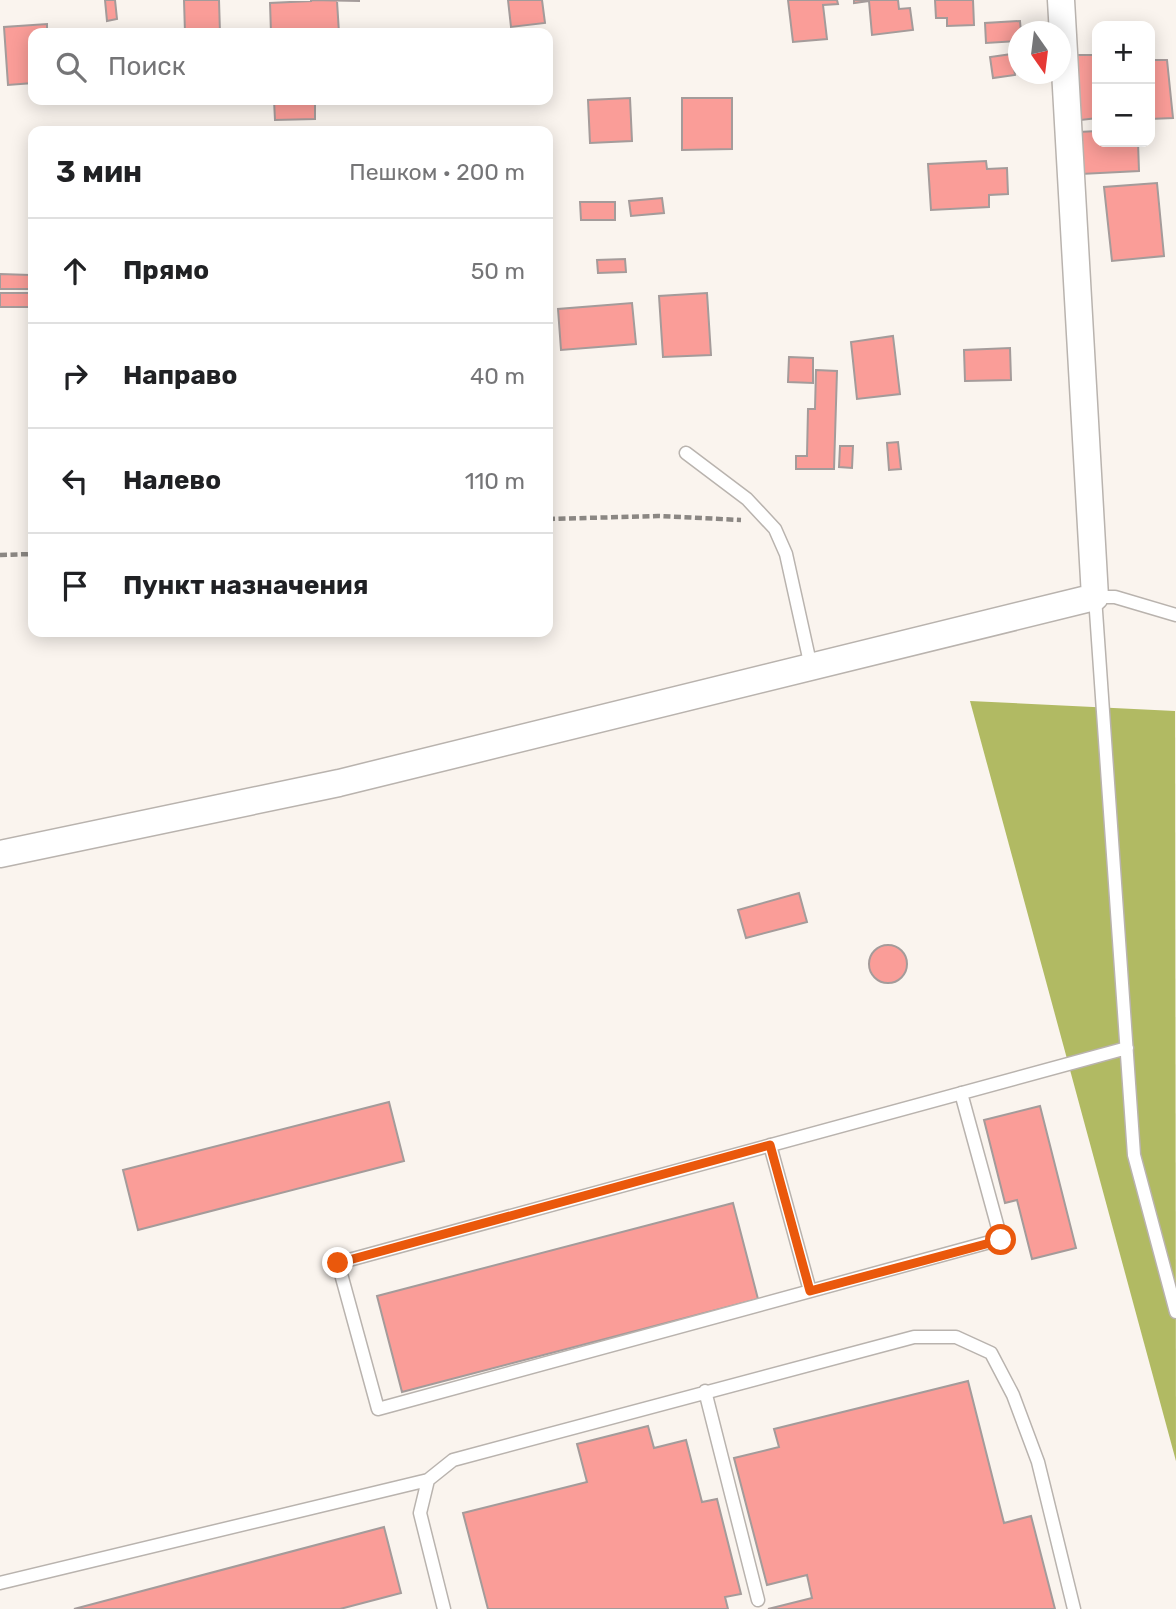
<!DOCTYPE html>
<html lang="ru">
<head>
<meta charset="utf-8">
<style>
  :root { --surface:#fff; --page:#f2f2f2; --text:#202124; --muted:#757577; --line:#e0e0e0 }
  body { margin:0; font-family:Rubik,sans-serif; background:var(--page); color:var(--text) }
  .controls { position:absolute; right:21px; top:21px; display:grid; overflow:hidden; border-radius:14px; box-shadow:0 4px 18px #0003 }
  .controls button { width:63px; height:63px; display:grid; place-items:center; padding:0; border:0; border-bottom:2px solid var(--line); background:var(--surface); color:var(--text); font:35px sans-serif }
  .compass { position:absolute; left:1008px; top:21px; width:63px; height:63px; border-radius:50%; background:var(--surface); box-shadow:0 4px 18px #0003; rotate:166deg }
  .stop { position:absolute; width:21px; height:21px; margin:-16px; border:5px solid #ea580c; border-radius:50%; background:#fff }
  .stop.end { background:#ea580c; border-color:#fff; box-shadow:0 2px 7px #0008 }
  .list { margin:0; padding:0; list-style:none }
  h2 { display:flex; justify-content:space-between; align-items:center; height:91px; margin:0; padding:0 28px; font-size:30px }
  h2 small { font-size:23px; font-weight:400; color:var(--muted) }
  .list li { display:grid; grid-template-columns:46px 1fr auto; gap:21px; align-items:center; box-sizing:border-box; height:105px; padding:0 28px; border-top:2px solid var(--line) }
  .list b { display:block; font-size:26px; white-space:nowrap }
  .list em { font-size:23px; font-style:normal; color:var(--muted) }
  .icon { flex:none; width:38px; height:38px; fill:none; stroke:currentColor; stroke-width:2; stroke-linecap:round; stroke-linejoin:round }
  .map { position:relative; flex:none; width:1176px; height:1609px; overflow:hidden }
  .search { position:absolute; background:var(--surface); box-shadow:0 4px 18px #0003; left:28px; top:28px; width:525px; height:77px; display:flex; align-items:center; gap:18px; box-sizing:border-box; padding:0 24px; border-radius:14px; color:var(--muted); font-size:26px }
  .panel { position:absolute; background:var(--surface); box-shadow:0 4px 18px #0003; left:28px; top:126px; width:525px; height:511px; border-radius:14px }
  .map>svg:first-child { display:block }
</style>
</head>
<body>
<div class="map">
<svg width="1176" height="1609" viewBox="0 0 1176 1609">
  <rect width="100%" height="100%" fill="#faf4ee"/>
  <path fill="#b1ba63" d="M970 701 1175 711 1176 1461Z"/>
  <path fill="#fa9d98" stroke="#a49b9a" stroke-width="2" d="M105 0H115L117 19 107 21Z
    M184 0H219L220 33H185Z
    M311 0 360 1H337L339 33H345H271L270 3 311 1Z
    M508 0H542L545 23 511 27Z
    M788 0H837L838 4 823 5 827 39 793 42Z
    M854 0H898L899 9 910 8 913 30 872 35 869 1 854 3Z
    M935 0H973L974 25 947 26V18H936Z
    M1020 21 1021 32H1018V41L986 43 985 23Z
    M47 24V33H33V83L8 85 4 27Z
    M1012 54 1015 75 993 78 990 57Z
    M1072 55H1097V118L1081 120Z
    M1150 60H1167L1173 118 1150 119Z
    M630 98 632 141 590 143 588 100Z
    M682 98H732V149L682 150Z
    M274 100H315V119L275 120Z
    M1097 131V142H1138L1139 171 1081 174 1079 132Z
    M986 161 987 169 1007 168 1008 194 989 195V207L931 210 928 164Z
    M1157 183 1164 256 1112 261 1104 187Z
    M662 198 664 213 631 216 629 201Z
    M580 202H615V220H581Z
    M625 259 626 272 598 273 597 260Z
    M0 274 30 275V289H0Z
    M0 293H32V307H0Z
    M707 293 711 355 663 357 659 296Z
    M632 303 636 344 561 350 558 309Z
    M893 336 900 394 857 399 851 342Z
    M1010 348 1011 380 965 381 964 350Z
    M789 357 813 358V383L788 382Z
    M816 370 837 371 834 469H796V456H807L808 409H815Z
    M548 425H551L549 468H548Z
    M898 442 901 469 889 470 887 443Z
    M840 446H853L852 468 839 467Z
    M799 893 807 922 746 938 738 910Z
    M869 964a19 19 0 1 1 38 0a19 19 0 1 1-38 0Z
    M389 1102 404 1161 138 1230 123 1170Z
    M1040 1106 1076 1248 1032 1259 1017 1200 1005 1203 984 1120Z
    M733 1203 758 1299 402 1392 377 1296Z
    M968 1381 1004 1523 1031 1516 1055 1609H768L812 1598 807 1575 767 1585 734 1458 779 1447 774 1429Z
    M648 1426 654 1448 686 1440 702 1502 717 1499 741 1594 725 1597 728 1609H488L463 1513 587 1482 577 1444Z
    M384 1527 401 1593 340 1609H74Z"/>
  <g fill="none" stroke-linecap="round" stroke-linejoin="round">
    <g stroke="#b9b3ae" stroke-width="15">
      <path id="service" d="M686 453 747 499 775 529 786 554 811 667
        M1176 615 1115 597H1095L1134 1155 1176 1312
        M961 1093 1001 1239 378 1409 338 1263 1127 1048
        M770 1145 810 1291
        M705 1391 758 1600
        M0 1583 428 1480
        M444 1609 420 1513 428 1480 453 1460 914 1337H956L991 1353 1013 1395 1038 1462 1074 1609"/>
    </g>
    <g stroke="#b9b3ae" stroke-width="29">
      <path id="minor" d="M0 854 339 783 1095 597 1061 0"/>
    </g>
    <path stroke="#8b8783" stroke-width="4.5" stroke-dasharray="7 3.5" stroke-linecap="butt" d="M548 519 658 516 741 520
      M0 555 33 554"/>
    <use href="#service" stroke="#fff" stroke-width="12"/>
    <use href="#minor" stroke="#fff" stroke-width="26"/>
  </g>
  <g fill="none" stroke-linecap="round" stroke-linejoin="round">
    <path stroke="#ea580c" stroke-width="9" d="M338 1263 770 1145 810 1291 1001 1240"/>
  </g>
</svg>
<div class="controls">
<button>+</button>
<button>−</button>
</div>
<svg class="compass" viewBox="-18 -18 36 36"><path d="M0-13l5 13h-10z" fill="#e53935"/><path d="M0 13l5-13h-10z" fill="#757577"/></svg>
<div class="stop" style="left:1001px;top:1240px"></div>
<div class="stop end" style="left:338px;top:1263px"></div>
<div class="search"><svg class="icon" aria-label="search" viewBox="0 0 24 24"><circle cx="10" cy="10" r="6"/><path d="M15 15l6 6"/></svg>Поиск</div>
<section class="panel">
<h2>3 мин<small>Пешком · 200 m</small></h2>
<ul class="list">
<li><svg class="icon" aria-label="ahead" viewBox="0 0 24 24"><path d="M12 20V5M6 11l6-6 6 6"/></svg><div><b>Прямо</b></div><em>50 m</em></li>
<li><svg class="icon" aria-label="right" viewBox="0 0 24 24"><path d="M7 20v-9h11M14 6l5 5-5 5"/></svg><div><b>Направо</b></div><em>40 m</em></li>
<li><svg class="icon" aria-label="left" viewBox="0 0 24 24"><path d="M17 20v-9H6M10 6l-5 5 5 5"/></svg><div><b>Налево</b></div><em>110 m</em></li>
<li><svg class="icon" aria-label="arrive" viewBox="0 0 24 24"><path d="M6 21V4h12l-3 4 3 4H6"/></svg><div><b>Пункт назначения</b></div></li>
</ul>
</section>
</div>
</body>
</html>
